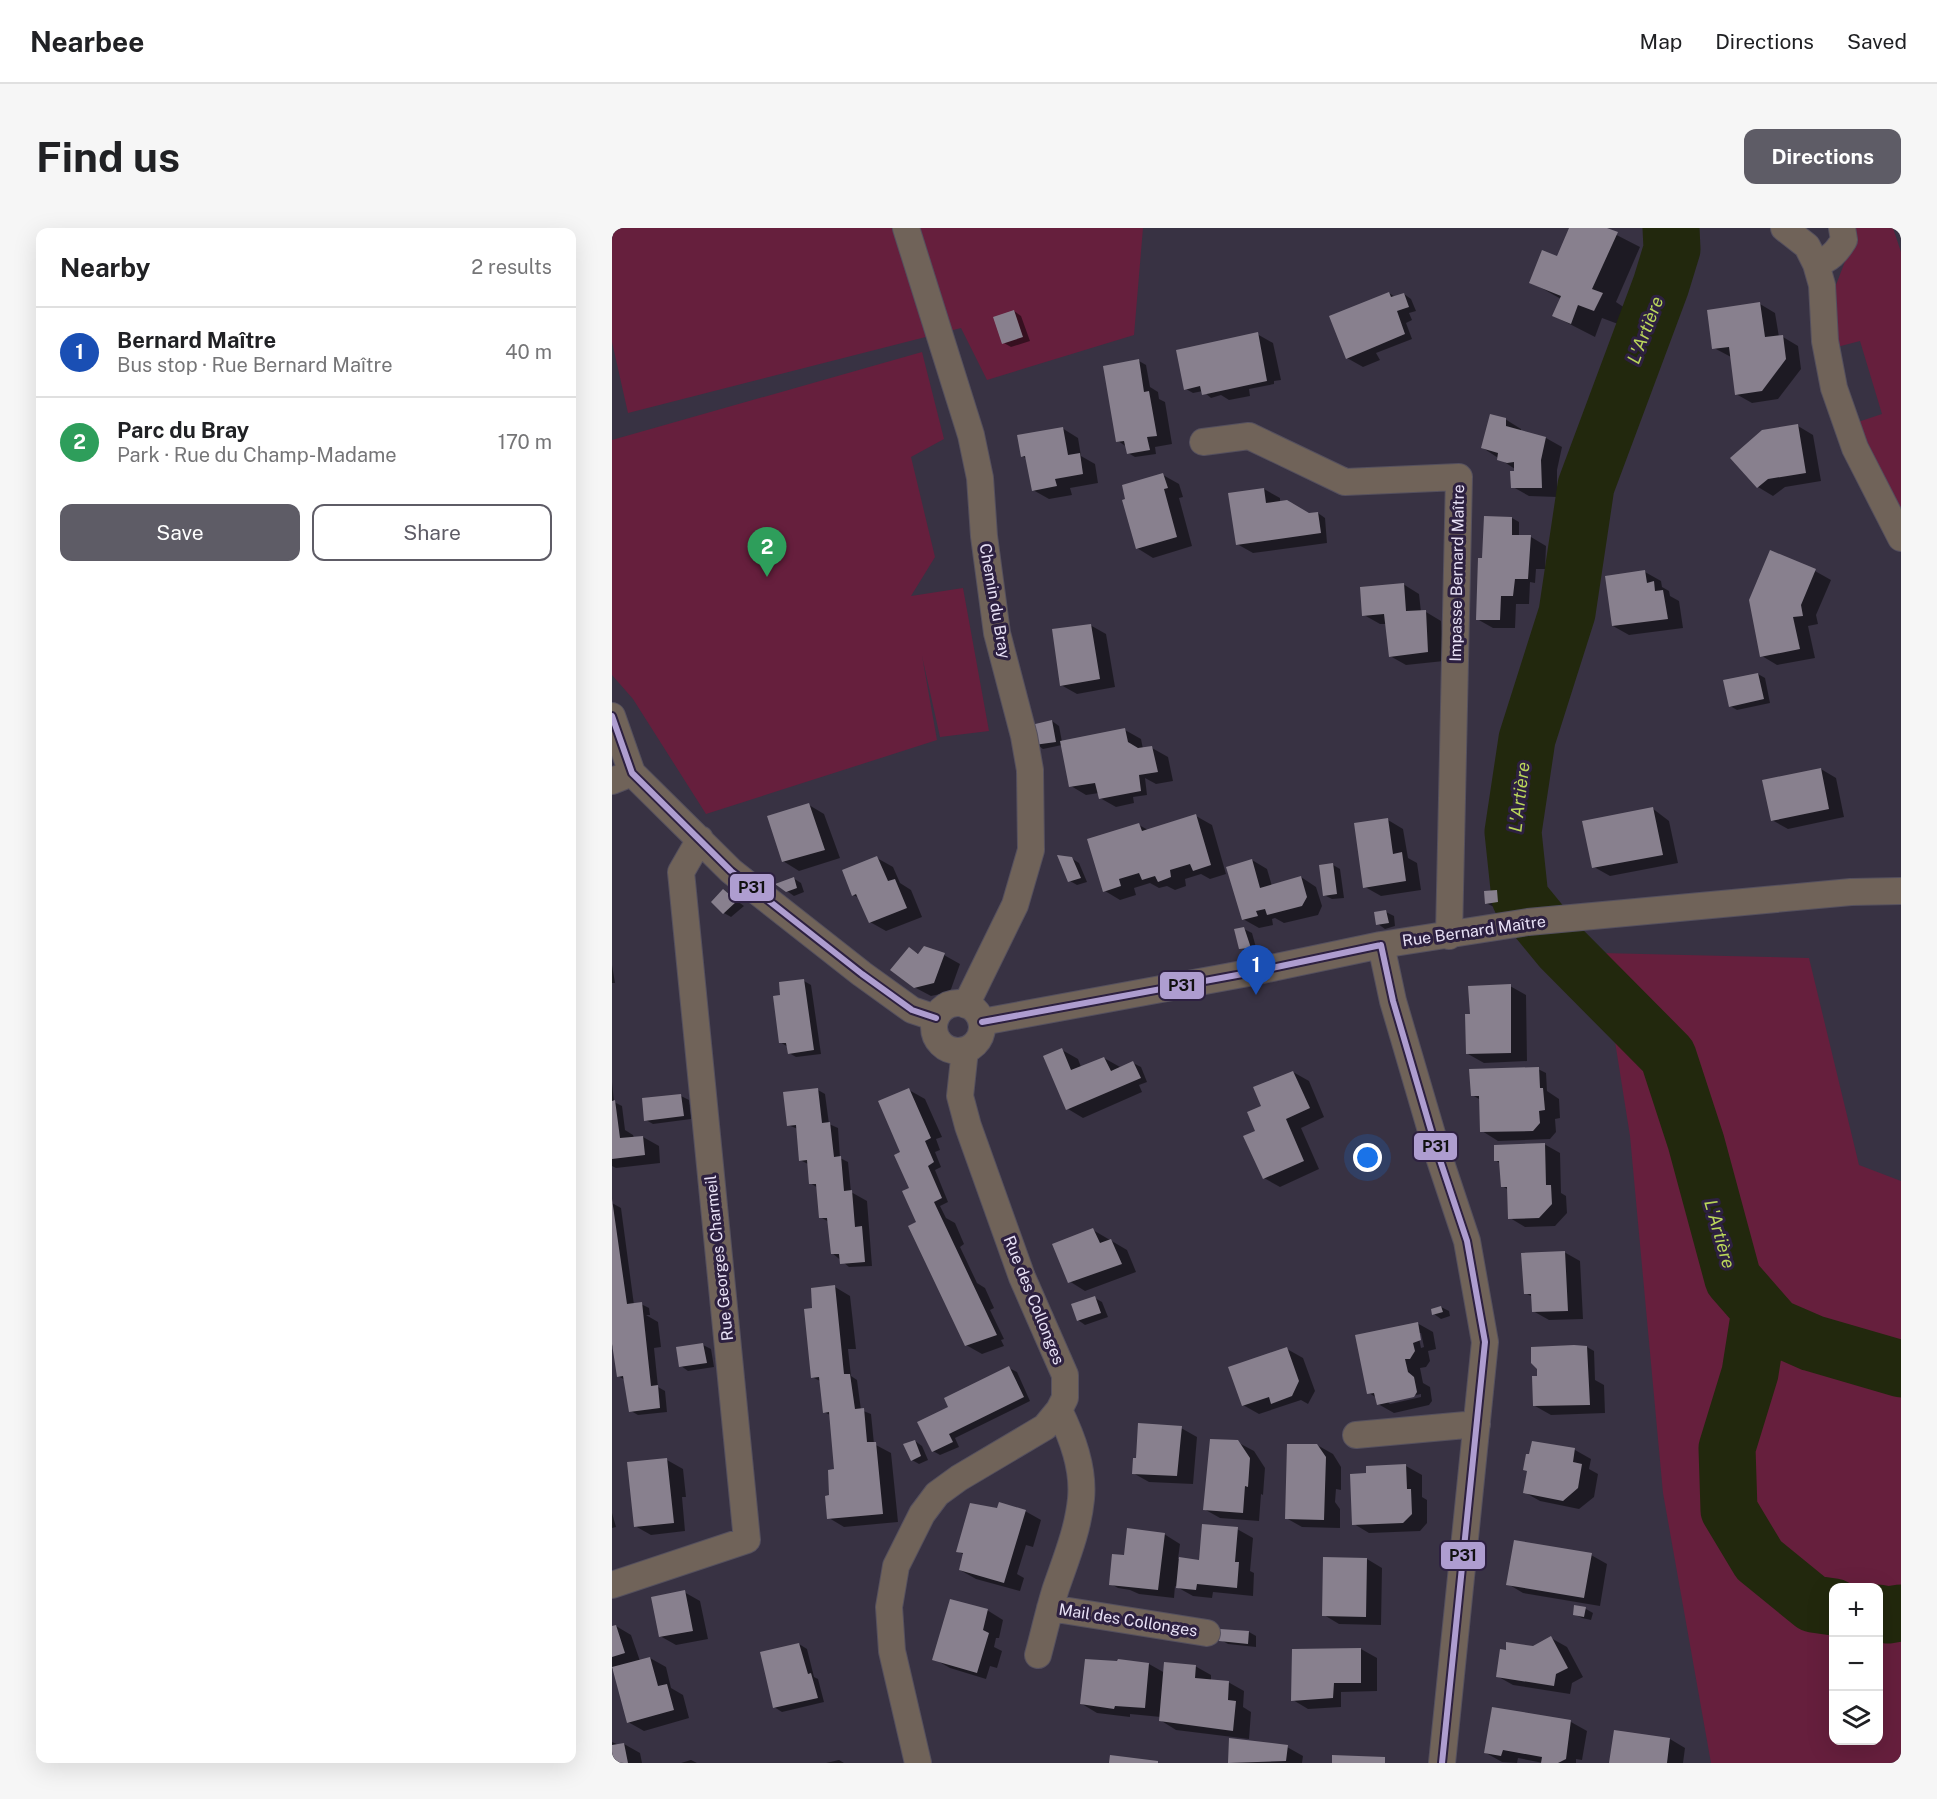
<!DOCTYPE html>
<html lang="en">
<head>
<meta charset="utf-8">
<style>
  :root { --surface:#fff; --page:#f6f6f6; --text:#202124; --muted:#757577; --line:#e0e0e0; --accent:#5e5c66 }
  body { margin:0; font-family:"Public Sans",sans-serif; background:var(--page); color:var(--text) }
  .controls { position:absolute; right:18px; bottom:18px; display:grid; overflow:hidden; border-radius:12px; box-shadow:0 6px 24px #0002 }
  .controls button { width:54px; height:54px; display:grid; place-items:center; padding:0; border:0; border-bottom:2px solid var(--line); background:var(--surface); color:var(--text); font:30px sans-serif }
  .you { position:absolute; left:756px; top:930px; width:21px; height:21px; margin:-15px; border:4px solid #fff; border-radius:50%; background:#1a73e8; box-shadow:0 0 0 9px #1a73e833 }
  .badge { display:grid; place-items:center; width:39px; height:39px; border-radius:50%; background:var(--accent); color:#fff; font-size:20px; font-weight:700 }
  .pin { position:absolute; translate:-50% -50px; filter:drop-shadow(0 2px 3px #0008) }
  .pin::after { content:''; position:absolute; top:32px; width:21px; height:18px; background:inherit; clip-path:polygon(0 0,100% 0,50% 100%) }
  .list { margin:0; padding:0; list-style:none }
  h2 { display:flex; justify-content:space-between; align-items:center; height:78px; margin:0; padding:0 24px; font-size:26px }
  h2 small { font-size:20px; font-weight:400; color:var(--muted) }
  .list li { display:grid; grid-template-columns:39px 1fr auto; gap:18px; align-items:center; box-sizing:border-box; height:90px; padding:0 24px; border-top:2px solid var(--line) }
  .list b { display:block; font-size:22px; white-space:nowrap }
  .list p { margin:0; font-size:20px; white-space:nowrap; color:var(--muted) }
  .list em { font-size:20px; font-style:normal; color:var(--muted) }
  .actions { display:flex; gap:12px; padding:18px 24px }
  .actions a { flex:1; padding:14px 0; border:2px solid var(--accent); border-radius:12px; text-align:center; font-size:21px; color:var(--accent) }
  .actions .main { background:var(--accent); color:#fff }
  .icon { flex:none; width:33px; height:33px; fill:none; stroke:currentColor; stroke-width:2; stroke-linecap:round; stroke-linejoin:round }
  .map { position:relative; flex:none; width:1289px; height:1535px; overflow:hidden; border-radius:12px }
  header { display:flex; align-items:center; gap:36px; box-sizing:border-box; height:84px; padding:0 30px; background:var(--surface); border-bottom:2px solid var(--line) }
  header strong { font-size:28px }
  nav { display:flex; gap:33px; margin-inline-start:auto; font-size:21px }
  .intro { display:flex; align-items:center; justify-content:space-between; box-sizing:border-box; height:144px; padding:0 36px }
  h1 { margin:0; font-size:42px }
  .button { padding:15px 27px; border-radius:12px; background:var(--accent); color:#fff; font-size:21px; font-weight:700 }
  main { display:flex; gap:36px; padding:0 36px }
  aside { flex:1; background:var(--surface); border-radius:12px; box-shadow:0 6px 24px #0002 }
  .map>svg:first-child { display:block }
</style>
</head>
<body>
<header>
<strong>Nearbee</strong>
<nav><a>Map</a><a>Directions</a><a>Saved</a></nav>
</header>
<div class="intro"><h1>Find us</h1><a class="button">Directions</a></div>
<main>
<aside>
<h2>Nearby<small>2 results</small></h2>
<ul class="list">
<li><span class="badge" style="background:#1a4fb4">1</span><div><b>Bernard Maître</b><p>Bus stop · Rue Bernard Maître</p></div><em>40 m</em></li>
<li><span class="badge" style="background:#2e9e5b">2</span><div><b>Parc du Bray</b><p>Park · Rue du Champ-Madame</p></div><em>170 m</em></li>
</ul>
<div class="actions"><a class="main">Save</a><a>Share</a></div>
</aside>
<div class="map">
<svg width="1289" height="1535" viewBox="0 0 1289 1535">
  <rect width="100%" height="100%" fill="#383243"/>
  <path fill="#661f3d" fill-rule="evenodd" d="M0 0H531L522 107 375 152 349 100 16 185 0 114Z
    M1242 0H1281L1289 24V286L1246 194 1270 186 1248 113 1225 119 1222 85 1224 57 1243 7Z
    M310 124 332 211 299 229 323 329 299 368 351 360 377 503 328 509 310 428 325 512 94 586 21 471 0 447V212Z
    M989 725 1197 730 1247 937 1289 953V1535H1099L1051 1265 1018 908ZM1222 1360H1266V1512H1222Z"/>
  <path fill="#0007" fill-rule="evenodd" d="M959 0H991L1028 19 1004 74 1013 80 1006 96 990 90 983 109 942 88 949 71 919 54 946 30Z
    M777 65 783 69 792 66 799 71 804 83 797 85 800 92 794 95 800 111 764 125 768 132 751 139 735 130Z
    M1148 76 1163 85 1167 109H1171L1186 118 1189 141 1166 171 1140 175 1124 166 1119 129 1102 120Z
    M402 83 409 88 418 113 399 119 392 115Z
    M645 106 661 115 669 152 662 153V156L637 161 638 168 617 172 609 167 599 170 591 163 581 165 574 161Z
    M527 133 534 137 538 159 546 164 547 171 553 174 560 216 543 219 544 226 523 229 516 225 515 219 506 213Z
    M893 191 909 201V204L934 210 950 219 945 242V269L917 268 901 259 903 241 871 220Z
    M1186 198 1201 207 1209 253 1173 259 1161 268 1146 259Z
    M450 200 466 210 469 228 483 236 486 255 458 260 460 267 437 271 421 262 415 231 410 228Z
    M551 247 567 256 571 269 567 270 580 318 541 330 525 320Z
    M652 261 668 270V275L697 287 706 285 713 290 715 315 641 325 625 316Z
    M900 290 907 294V308L919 309 934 318 933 341H924L923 355 918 354 917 376H904L903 400H881L865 391 872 331Z
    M1203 343 1219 352 1204 387 1206 396 1196 398 1203 430 1165 437 1150 428Z
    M1033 344 1049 353 1050 359 1057 363 1058 368 1067 373 1071 400 1017 407 1001 398Z
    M791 356 807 366 809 384H814L829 393 832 433 794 437 778 428 775 396H768L752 387Z
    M478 397 494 406 503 459 465 466 449 457Z
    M1146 446 1153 450 1158 475 1125 482 1118 478Z
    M440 493 447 498 450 514 513 502 529 511 531 521 540 520 556 529 561 553 544 556 533 550 535 567 521 569 522 575 504 579 488 570 487 565 474 567 459 558 450 517 431 521 424 516Z
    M1209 541 1224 550 1232 589 1176 601 1160 592Z
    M197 577 212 586 228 630 187 643 171 633Z
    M1040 580 1057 593 1066 635 998 648 982 639Z
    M584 588 600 597 614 646 598 651 589 646 573 651 574 658 563 662 555 658 547 660 538 655 522 660 524 667 508 672 493 663 527 597 536 602Z
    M776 592 791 601 796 630 805 635 809 662 769 668 753 659Z
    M265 630 281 639 288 655 299 662 310 689 274 703 258 694 248 670 241 667Z
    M459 630 467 635 475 654 465 657 458 653Z
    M640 632 655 641 660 658 689 649 704 659 710 678 706 687 672 695 663 690 660 691 661 697 647 700 631 691Z
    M721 637 728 641 732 670 720 671 712 667Z
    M181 650 189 655 192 664 182 668 175 663Z
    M111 663 132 678 119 689 112 685 101 674Z
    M885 664 892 668 893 678 882 679 874 675Z
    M774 684 782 688 783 698 773 701 766 696Z
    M632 701 640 705 645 723 636 725 629 720Z
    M297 721 307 726 332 727 348 736 338 764 319 768 302 759Z
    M0 737 3 755H0Z
    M192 753 199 757 209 826 184 829 177 825 176 819 168 814Z
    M898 758 914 767 915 833 872 835 856 826 864 788Z
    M450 822 466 831 469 839 492 830 508 839 521 835 529 839 535 854 527 857 530 864 471 890 456 881Z
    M926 841 934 845 935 863 947 871 948 890 943 891 944 904 938 911 886 913 870 903 869 872 860 867Z
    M681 844 697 853 712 889 689 900 707 941 668 959 652 950 645 903 651 879Z
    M0 854 2 874 10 878 13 902 21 907 22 910 31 909 47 918 48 935 4 940 0 938Z
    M206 862 213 866 217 896 226 900 228 930 236 934 239 964 255 973 260 1038 237 1039 220 1025 217 994 208 989 206 960 198 955 196 936 188 932 186 901 176 897Z
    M297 862 313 871 330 909 324 911 328 922 323 924 329 939 323 942 336 974 328 978 334 990 343 995 352 1016 348 1019 365 1055 373 1060 382 1080 378 1082 392 1111 389 1112 392 1118 370 1126 354 1117 307 995 290 925Z
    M69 868 77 872 79 891 41 896 34 892Z
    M932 916 948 925 949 965 954 968 955 985 943 998 913 999 898 990 897 962 890 958 889 936 883 932Z
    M0 975 9 980 22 1077 29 1076 37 1080 38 1087H34L46 1094 49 1119 42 1120 46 1159 53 1163 55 1184 26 1187 19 1183 13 1152 6 1148 3 1121 0 1119Z
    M481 1002 515 1022 524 1044 473 1063 457 1053Z
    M952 1024 968 1033 971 1091 937 1092 921 1083V1069L913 1065Z
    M223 1059 238 1068 244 1121H236L239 1148 245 1152 249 1182 259 1186 262 1216 279 1225 286 1294 232 1299 217 1290 223 1242 218 1187 212 1184 208 1153 200 1149V1081Z
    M483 1070 490 1074 496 1089 473 1097 466 1092Z
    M829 1079 837 1083 838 1088 829 1091 822 1086Z
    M805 1095 821 1104 824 1121 816 1123 818 1133 814 1139 808 1140 811 1155 818 1159 820 1173 817 1177 782 1185 766 1176 765 1170 757 1165ZM806 1105H809L812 1119 809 1120ZM809 1166V1169L778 1176 775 1173Z
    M91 1117 99 1121 102 1139 76 1143 69 1138Z
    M975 1119 982 1123 983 1152 992 1157 993 1185 939 1187 923 1178 927 1149Z
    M675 1121 691 1130 703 1163 696 1176 689 1172 647 1186 631 1177Z
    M397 1140 405 1144 418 1173 343 1210 347 1219 328 1227 321 1223 338 1180Z
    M569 1200 585 1209 581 1256 537 1254 521 1245Z
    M303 1213 310 1218 316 1232 307 1236 300 1232Z
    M625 1214 642 1223 653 1240 651 1267 649 1266 647 1293 608 1290 592 1281Z
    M921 1214 963 1222 979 1231 977 1241 986 1246 982 1269 967 1281 928 1273 912 1264Z
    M705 1217 721 1226 729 1239V1262L724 1261 723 1274 728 1281V1300L690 1299 674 1290Z
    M55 1232 71 1241 74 1269H70L73 1303 39 1307 23 1298Z
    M794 1238 810 1247V1269L815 1272V1295L808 1303 757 1305 742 1296 755 1246Z
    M386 1282 413 1283 429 1292 421 1319 414 1317 405 1346 412 1350 408 1363 364 1351 348 1342 352 1327 346 1323Z
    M0 1285 4 1299 0 1300Z
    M625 1301 641 1310 638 1343 642 1345 641 1368 601 1364 600 1370 581 1368 563 1358 562 1370 527 1366 518 1362 506 1360 499 1356 514 1329 552 1306 568 1316 566 1331 588 1333Z
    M979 1327 995 1336 988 1378 911 1365 896 1356Z
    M755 1331 770 1340 769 1397 727 1396 712 1387Z
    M72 1364 88 1373 96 1411 64 1417 48 1408Z
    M974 1381 981 1385 979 1392 970 1390 962 1386Z
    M375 1382 391 1392 387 1410H384L382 1419 390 1423 385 1440 378 1438 374 1451 338 1440 322 1431Z
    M4 1398 19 1407 28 1433 38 1430 54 1439 59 1460 71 1467 77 1490 32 1503 16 1494 2 1441 0 1442V1399Z
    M637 1404 644 1408V1419L616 1416 609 1412Z
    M939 1410 955 1419 971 1449 960 1455 958 1466 901 1457 885 1448 922 1419Z
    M187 1416 195 1421 202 1449 206 1451 212 1474 170 1484 162 1479Z
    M749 1421 765 1430V1463L729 1464V1479L696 1481 681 1472Z
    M537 1436 553 1445 583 1438 599 1447V1453L616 1454 632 1463 631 1479 639 1484 637 1511 564 1502 548 1492 549 1489 518 1486V1489L485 1485 470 1476Z
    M881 1481 959 1494 975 1503 970 1532 964 1531V1535H931L906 1530 905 1535 890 1534 874 1525Z
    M1058 1511 1073 1520 1071 1535H999Z
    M619 1512 675 1519 691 1528 690 1535H618Z
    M0 1514 7 1517 12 1516 28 1525 30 1535H0Z
    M79 1532 85 1535H69Z
    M227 1532 232 1535H214Z"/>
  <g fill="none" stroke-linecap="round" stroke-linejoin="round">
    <path stroke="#22280d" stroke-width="57" d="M1059 0 1060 21 1049 57 974 258 955 385 915 511 901 604 908 670 949 720 1056 828 1084 914 1121 1051 1163 1099 1200 1115 1289 1141
      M1148 1082 1138 1145 1115 1220 1117 1282 1147 1332 1201 1376 1222 1379
      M1266 1385 1276 1387 1289 1385"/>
  </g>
  <path fill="#88808e" d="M957 0H995L1006 4 980 61 991 65 982 83 966 77 959 96 940 88 949 68 917 55 930 22 945 28Z
    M777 64 779 69 792 65 797 79 785 83 793 106 734 131 717 88Z
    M1148 74 1153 109 1171 107 1174 131 1150 163 1123 167 1117 119 1100 121 1095 82Z
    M402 82 411 109 390 116 381 89Z
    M646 104 655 153 590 167 588 158 572 162 564 122Z
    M527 131 532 164 537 163 545 208 535 209 538 222 515 226 512 213 504 214 491 138Z
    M878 186 894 190V198L934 209 929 232 930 260H899L898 243H902V234L895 235 885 232 886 225 869 220Z
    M1186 196 1194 245 1156 251 1145 260 1118 230 1150 202Z
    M451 199 456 227 468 225 471 246 443 251 445 258 420 263 413 228 409 229 405 207Z
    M551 245 556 260 552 261 565 309 524 321 510 272 513 271 510 257Z
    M652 260 654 275 675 272 697 285 706 284 709 305 624 317 616 265Z
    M872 288 900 289V307H919L916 351H903L901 368H889L888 392H864L866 330H870Z
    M1158 322 1204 341 1189 377 1191 388 1181 389 1188 421 1148 429 1137 372Z
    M1033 342 1035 355 1042 353 1043 363 1051 362 1056 391 1000 398 993 348Z
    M792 355 794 383 814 382 816 424 777 429 772 386 750 388 748 359Z
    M479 396 488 451 448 458 440 401Z
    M1146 445 1152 471 1117 479 1111 452Z
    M440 492 444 514 422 517 419 497Z
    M513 500 516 514 526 520 540 518 546 544 527 547 529 563 487 571 483 555 457 559 448 513Z
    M1209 540 1217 581 1159 593 1150 552Z
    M197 575 213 622 170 634 155 588Z
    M1041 579 1051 627 980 640 970 593Z
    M584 586 599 637 581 643 578 636 558 642 559 649 546 654 543 648 530 652 527 645 507 651 509 658 491 664 475 611 527 595 530 603Z
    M776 590 781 626 790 624 794 653 751 660 742 595Z
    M445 627 460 629 469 650 456 654Z
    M265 628 276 653 283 651 295 680 257 695 244 666 240 668 230 642Z
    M640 631 648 660 689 648 695 669 690 678 655 687 653 681 644 683 646 688 630 692 614 639Z
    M721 635 725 666 711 668 707 637Z
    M182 649 185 660 174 664 163 656Z
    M111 661 125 673 111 686 99 674Z
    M885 662 886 674 873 676 872 663Z
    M774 682 777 695 764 697 762 684Z
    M632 699 639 720 627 721 622 701Z
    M312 718 333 725 322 755 302 760 278 742 297 719 306 726Z
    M192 751 202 822 176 826 174 815H167L161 768 168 767 167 754Z
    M899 756V825L854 826 853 786H858L856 758Z
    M450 820 459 842 492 829 499 843 521 833 529 850 454 882 431 828Z
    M927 839 928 860H931L933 882 927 883 928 895 921 903 868 904 867 868H859L857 841Z
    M681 843 698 880 674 891 692 933 651 951 631 908 643 903 635 884 649 878 641 859Z
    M206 860 210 895 218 894 222 929 229 928 232 963 240 962 243 999 250 998 253 1034 228 1036 227 1026H219L215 990H207L204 956H197L195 932 187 933 184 897 175 898 171 864Z
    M297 860 319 910 313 913 322 934 316 938 330 970 322 974 385 1107 353 1118 296 998 304 994 290 963 297 960 282 927 288 924 266 873Z
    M69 866 72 888 32 893 30 870Z
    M3 872 8 910 31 908 33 927 0 931V873Z
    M933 915 934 957H939L940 976 927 990 896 991 895 959H889L887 933H882V917Z
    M0 971 15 1076 30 1074 39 1158 46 1157 48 1180 17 1184 11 1148 5 1149 0 1116Z
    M481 1000 488 1015 499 1011 510 1036 456 1055 440 1016Z
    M953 1023 956 1083 920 1084 919 1066H912L909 1025Z
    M223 1057 232 1146H238L243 1181 252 1180 255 1214H264L271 1286 215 1291 213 1268 217 1267 216 1242 222 1241 217 1184 211 1185 207 1149 199 1150 192 1081 200 1080 199 1060Z
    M483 1068 489 1085 465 1093 459 1076Z
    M829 1078 831 1084 820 1087 819 1081Z
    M806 1094 809 1112 801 1115 803 1123 798 1131H793L796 1144 802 1149 805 1164 802 1169 765 1177 762 1165 755 1166 743 1107Z
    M91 1115 95 1135 67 1139 64 1119Z
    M962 1117 975 1118 978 1177 921 1178 920 1148H925V1141L919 1135V1119Z
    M675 1119 687 1153 680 1168 659 1176 657 1169 630 1178 616 1139Z
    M397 1138 412 1169 337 1206 341 1214 320 1224 305 1194 336 1179 332 1170Z
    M526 1195 570 1198 565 1248 520 1246 521 1230H524Z
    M598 1211 626 1212 638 1230 636 1259 633 1258 631 1285 591 1282Z
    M303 1212 309 1228 299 1233 291 1216Z
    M920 1213 963 1220 961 1234 970 1236 966 1260 951 1273 911 1265 915 1243 911 1242 914 1226H917Z
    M675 1216H705L714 1229 712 1292 673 1291Z
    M55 1230 62 1295 22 1299 15 1234Z
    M794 1236 795 1261H799L800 1286 791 1295 740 1297 738 1246 754 1245V1238Z
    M387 1274 414 1282 392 1355 347 1342 351 1325 344 1324 358 1275 385 1280Z
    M590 1296 626 1299 623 1334H627L625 1360 585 1356 584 1362 564 1360 567 1329 587 1332Z
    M515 1300 553 1305 546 1362 497 1357 500 1326 512 1327Z
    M902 1312 980 1325 972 1370 894 1357Z
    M711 1329 755 1330 754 1389 710 1388Z
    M73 1362 81 1403 47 1409 39 1369Z
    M338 1371 376 1381 371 1402 377 1405 365 1445 320 1432Z
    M962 1377 974 1379 972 1389 961 1387Z
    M4 1397 13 1425 0 1429V1398Z
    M608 1401 637 1403 636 1416 607 1413Z
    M939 1408 956 1440 944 1446 942 1458 884 1449 888 1421 894 1422V1414L921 1418Z
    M187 1415 196 1446 199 1445 206 1470 161 1480 148 1424Z
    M749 1420V1455H722L721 1470 679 1473 680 1421Z
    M38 1429 46 1458 55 1456 62 1482 15 1495 0 1439Z
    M473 1431 505 1433 506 1431 537 1435 533 1480 503 1478 502 1481 468 1476Z
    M552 1434 584 1437 583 1450 617 1453 616 1472 624 1473 621 1503 547 1493Z
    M880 1479 959 1492 954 1531 946 1535H929L930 1529 891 1522 889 1528 872 1525Z
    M1002 1502 1058 1510 1055 1535H997Z
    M617 1510 676 1517 674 1533 616 1535Z
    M12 1515 16 1535H0V1517Z
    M498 1527 546 1533V1535H497Z
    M720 1527 773 1529V1535H720Z"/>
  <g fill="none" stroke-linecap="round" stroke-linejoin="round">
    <g stroke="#55505e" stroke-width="28">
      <path id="street" d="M294 0 359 207 368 250 372 308 385 405 412 508 418 542 419 622 403 677 354 777
        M1172 0 1195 18 1204 36 1210 57 1213 113 1222 160 1243 220 1289 310
        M1204 36C1218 31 1224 25 1232 12L1230 0
        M591 214 637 208 733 254 847 249 837 708
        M0 488 20 545 119 643 250 746 300 782 324 790
        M0 553 20 545
        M769 717 781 773 825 923 855 1013 873 1114 830 1535
        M322 799a24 24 0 1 1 48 0a24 24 0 1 1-48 0Z
        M370 794 636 745 769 717 916 694 1239 664 1289 663
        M744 1207 865 1196
        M0 1357 135 1312 69 644 88 611
        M438 1380 595 1405
        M426 1427C432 1405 437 1382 444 1360 454 1331 466 1302 469 1271 472 1240 460 1209 447 1182
        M306 1535 280 1423 277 1379 284 1338 310 1286 325 1266 347 1250 433 1199 447 1182 453 1170V1147L410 1049 356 898 348 868 353 822"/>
    </g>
    <use href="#street" stroke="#706359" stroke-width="26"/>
    <g stroke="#2d2040" stroke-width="10">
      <path id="bus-1" d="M0 488 20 545 119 643 250 746 300 782 324 790
        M769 717 781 773 825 923 855 1013 873 1114 830 1535
        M370 794 636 745 769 717"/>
    </g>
    <use href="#bus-1" stroke="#ae9dd0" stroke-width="6"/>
  </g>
  <g text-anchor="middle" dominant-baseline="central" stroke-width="6" stroke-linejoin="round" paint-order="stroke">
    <g font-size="16" fill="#e8e1f6" stroke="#2d2040">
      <text transform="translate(845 345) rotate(-89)">Impasse Bernard Maître</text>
      <text transform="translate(383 373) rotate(80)">Chemin du Bray</text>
      <text transform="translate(862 703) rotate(-8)">Rue Bernard Maître</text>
      <text transform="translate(107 1030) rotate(-96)">Rue Georges Charmeil</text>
      <text transform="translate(422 1072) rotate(68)">Rue des Collonges</text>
      <text transform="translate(516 1392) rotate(9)">Mail des Collonges</text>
    </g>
    <g font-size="18" font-style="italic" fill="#bad65a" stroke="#2d2040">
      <text transform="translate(1033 102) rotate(-69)">L'Artière</text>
      <text transform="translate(907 569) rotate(-83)">L'Artière</text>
      <text transform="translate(1108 1006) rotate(74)">L'Artière</text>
    </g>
  </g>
  <g stroke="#2d2040" stroke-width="2">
    <rect x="117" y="645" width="46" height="29" rx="6" fill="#ae9dd0"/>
    <rect x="547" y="743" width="46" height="29" rx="6" fill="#ae9dd0"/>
    <rect x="801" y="904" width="45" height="29" rx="6" fill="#ae9dd0"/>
    <rect x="828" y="1313" width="46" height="29" rx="6" fill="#ae9dd0"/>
  </g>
  <g font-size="16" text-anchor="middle" font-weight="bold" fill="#111">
    <text x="140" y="665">P31</text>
    <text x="570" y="763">P31</text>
    <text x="824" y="924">P31</text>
    <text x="851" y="1333">P31</text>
  </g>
</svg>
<div class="controls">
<button>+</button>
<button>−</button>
<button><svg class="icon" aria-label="layers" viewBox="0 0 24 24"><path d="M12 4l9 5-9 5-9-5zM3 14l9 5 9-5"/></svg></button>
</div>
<div class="you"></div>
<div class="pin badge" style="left:644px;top:767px;background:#1a4fb4">1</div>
<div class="pin badge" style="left:155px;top:349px;background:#2e9e5b">2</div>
</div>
</main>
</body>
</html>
